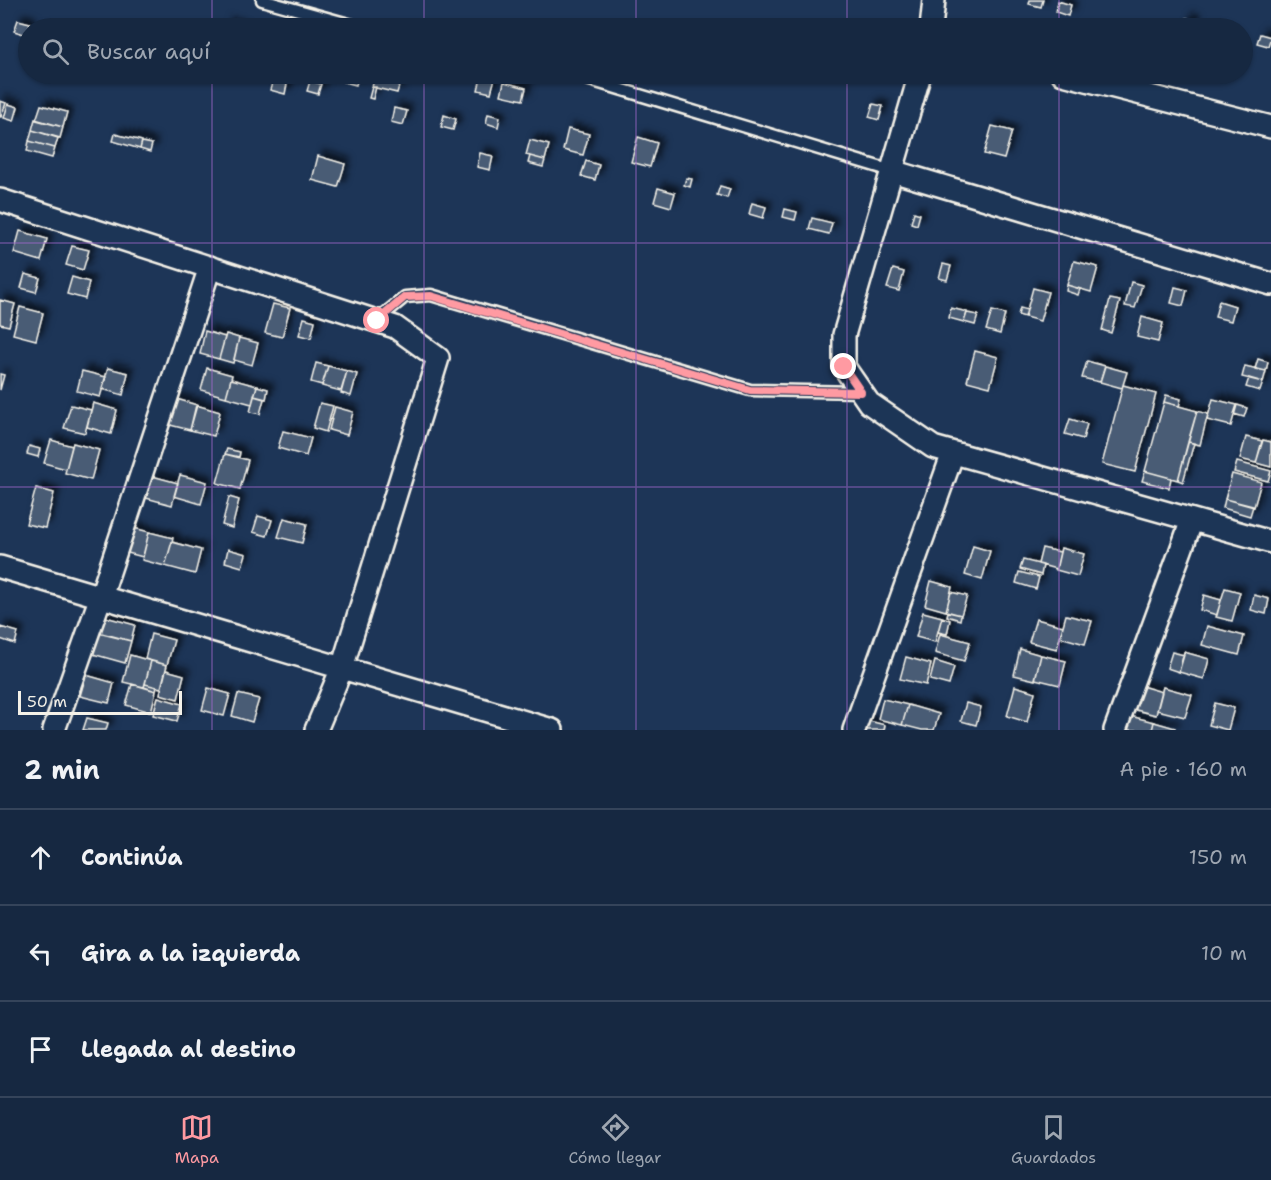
<!DOCTYPE html>
<html lang="es">
<head>
<meta charset="utf-8">
<style>
  :root { --surface:#162841; --page:#23344c; --text:#f1f3f6; --muted:#9ea6b1; --line:#35445a; --accent:#ff9aa2 }
  body { margin:0; font-family:"Shantell Sans",sans-serif; background:var(--page); color:var(--text) }
  .scale { position:absolute; left:18px; bottom:15px; width:164px; box-sizing:border-box; padding-left:6px; border:3px solid #f4f1e8; border-top:0; font-size:16px; line-height:21px; white-space:nowrap; color:#f4f1e8; -webkit-text-stroke:4px #1d3557; paint-order:stroke }
  .stop { position:absolute; width:18px; height:18px; margin:-14px; border:4px solid #ff9aa2; border-radius:50%; background:#fff }
  .stop.end { background:#ff9aa2; border-color:#fff; box-shadow:0 2px 6px #0008 }
  .list { margin:0; padding:0; list-style:none }
  h2 { display:flex; justify-content:space-between; align-items:center; height:78px; margin:0; padding:0 24px; font-size:26px }
  h2 small { font-size:20px; font-weight:400; color:var(--muted) }
  .list li { display:grid; grid-template-columns:39px 1fr auto; gap:18px; align-items:center; box-sizing:border-box; height:96px; padding:0 24px; border-top:2px solid var(--line) }
  .list b { display:block; font-size:22px; white-space:nowrap }
  .list em { font-size:20px; font-style:normal; color:var(--muted) }
  .icon { flex:none; width:33px; height:33px; fill:none; stroke:currentColor; stroke-width:2; stroke-linecap:round; stroke-linejoin:round }
  .map { position:relative; flex:none; width:1271px; height:730px; overflow:hidden }
  .search { position:absolute; background:var(--surface); box-shadow:0 2px 4px #0004; left:18px; right:18px; top:18px; height:66px; display:flex; align-items:center; gap:15px; box-sizing:border-box; padding:0 21px; border-radius:33px; color:var(--muted); font-size:22px }
  .sheet { height:366px; background:var(--surface) }
  nav { display:flex; justify-content:space-around; align-items:center; box-sizing:border-box; height:84px; border-top:2px solid var(--line); background:var(--surface); font-size:16px; color:var(--muted) }
  nav a { display:grid; justify-items:center; gap:3px }
  nav .on { color:var(--accent) }
  .map>svg:first-child { display:block }
</style>
</head>
<body>
<div class="map">
<svg width="1271" height="730" viewBox="0 0 1271 730">
  <defs>
    <filter id="shadow"><feDropShadow dx="5.5" dy="-5.5" stdDeviation="3" flood-color="#0009"/></filter>
  </defs>
  <rect width="100%" height="100%" fill="#1d3557"/>
  <filter id="ink" filterUnits="userSpaceOnUse"><feTurbulence type="fractalNoise" baseFrequency=".0167" numOctaves="2"/><feDisplacementMap in="SourceGraphic" scale="12" xChannelSelector="R" yChannelSelector="G"/><feConvolveMatrix kernelMatrix="1 2 1 2 8 2 1 2 1" color-interpolation-filters="sRGB"/></filter>
  <g filter="url(#ink)">
    <path fill="#485b74" stroke="#f4f1e8" stroke-width="1.5" filter="url(#shadow)" d="M1030 0H1043L1041 7 1029 4Z
      M1058 1 1071 5 1068 16 1056 12Z
      M1187 18 1195 21 1193 28H1184Z
      M18 20 30 23 27 35 14 31Z
      M227 23 242 27V28H225Z
      M1260 34 1271 37 1268 46 1257 43Z
      M346 74H359L356 85 344 82Z
      M376 74H391L402 76 397 93 372 87Z
      M482 74 495 78 491 93 478 90Z
      M273 80 287 84 285 94 270 90Z
      M310 81 321 84 318 94 307 91Z
      M504 82 526 88 523 100 501 95Z
      M372 87H376L373 99 369 98Z
      M0 101 6 103 1 117H0Z
      M8 104 18 107 14 121 4 118Z
      M873 104 883 106 879 120 869 117Z
      M41 105 67 112 63 127 36 120Z
      M394 108 407 111 403 125 391 122Z
      M488 114 500 117 498 127 486 123Z
      M444 115 456 119 453 130 441 127Z
      M35 119 63 127 60 138 32 130Z
      M992 126 1012 131 1004 159 984 154Z
      M568 129 589 134 583 155 563 150Z
      M32 130 58 138 55 148 29 141Z
      M115 134 142 141 140 149 113 141Z
      M638 137 657 143 650 167 631 162Z
      M530 140 549 145 545 160 526 155Z
      M29 141 55 148 52 158 27 151Z
      M142 142 152 144 150 152 140 149Z
      M480 153 493 156 490 170 477 167Z
      M318 156 345 164 338 187 312 180Z
      M530 156 545 160 543 167 528 163Z
      M586 161 599 165 595 180 581 176Z
      M686 178 692 179 690 187 684 185Z
      M720 186 730 189 727 198 717 195Z
      M658 188 675 193 671 207 654 202Z
      M752 203 766 207 763 218 749 214Z
      M785 209 797 212 795 220 783 217Z
      M914 212 920 214 917 225 911 223Z
      M812 218 832 223 829 234 809 229Z
      M20 231 47 239 41 261 14 253Z
      M72 246 89 250 83 270 66 265Z
      M1074 261 1098 267 1091 292 1067 285Z
      M943 264 951 266 947 280 939 278Z
      M893 269 904 272 899 291 887 288Z
      M25 274 40 278 36 292 21 288Z
      M72 277 89 282 85 299 67 294Z
      M1131 282 1142 285 1135 308 1125 306Z
      M1067 285 1080 289 1078 295 1066 291Z
      M1175 287 1187 290 1183 306 1171 303Z
      M1033 288 1048 292 1040 321 1025 317Z
      M1110 299 1120 301 1111 333 1102 330Z
      M0 300 15 304 9 326 0 324Z
      M1219 301 1235 306 1231 321 1215 317Z
      M273 304 290 308 282 337 265 333Z
      M20 307 43 313 36 340 13 334Z
      M951 308 967 312 964 322 949 318Z
      M1020 308 1027 310 1025 317 1018 315Z
      M992 311 1005 314 1000 334 986 330Z
      M967 313 978 315 975 325 964 322Z
      M1142 317 1163 323 1158 342 1137 337Z
      M304 318 315 321 311 338 299 335Z
      M205 331 225 337 219 359 200 354Z
      M226 334 239 338 233 363 219 359Z
      M239 338 258 343 252 365 234 360Z
      M975 351 998 357 990 387 967 381Z
      M1258 359 1268 362 1266 371 1255 369Z
      M1087 361 1105 366 1100 382 1082 378Z
      M316 363 328 366 322 385 311 382Z
      M328 366 347 371 341 391 322 386Z
      M1105 366 1127 372 1122 388 1100 382Z
      M1245 366 1266 371 1263 382 1242 377Z
      M108 368 128 373 123 395 102 389Z
      M207 368 232 375 226 397 201 390Z
      M82 371 106 377 100 397 77 391Z
      M347 371 357 374 351 396 341 393Z
      M0 374 4 375 0 390Z
      M1249 378 1263 382 1260 391 1246 387Z
      M231 379 257 386 252 404 226 397Z
      M1123 385 1156 394 1135 472 1102 464Z
      M257 386 268 389 266 399 254 396Z
      M1166 395 1181 399 1179 406 1164 402Z
      M254 396 264 399 260 414 250 412Z
      M173 398 197 405 190 430 166 424Z
      M1213 399 1237 405 1231 426 1207 420Z
      M1164 402 1197 411 1178 480 1145 471Z
      M93 403 117 410 111 434 87 427Z
      M320 403 333 406 326 432 313 428Z
      M71 405 91 410 85 433 64 428Z
      M196 405 220 412 214 436 190 430Z
      M1237 405 1247 408 1244 417 1234 414Z
      M335 407 353 412 347 435 329 430Z
      M1197 411 1208 414 1200 445 1188 442Z
      M1070 419 1087 424 1083 439 1065 434Z
      M283 431 311 438 306 456 278 448Z
      M1246 437 1262 441 1256 463 1240 459Z
      M51 440 72 446 66 469 44 463Z
      M1263 440 1271 442V467L1256 463Z
      M1188 442 1194 443 1183 482 1178 480Z
      M73 443 99 450 91 480 65 473Z
      M29 446 40 449 38 457 27 454Z
      M227 449 240 452 239 457 225 454Z
      M225 454 248 460 240 489 217 483Z
      M1237 462 1271 471 1268 481 1234 472Z
      M1145 471 1171 478 1169 488 1142 481Z
      M1232 474 1261 482 1254 507 1225 499Z
      M180 475 207 482 201 504 174 496Z
      M152 476 178 483 172 505 146 498Z
      M36 488 54 493 45 528 26 524Z
      M229 497 239 500 232 528 222 525Z
      M1225 499 1253 506 1250 516 1223 508Z
      M258 516 272 520 267 536 253 532Z
      M284 518 307 524 302 543 278 537Z
      M130 527 149 532 143 557 124 552Z
      M149 532 173 538 165 566 142 560Z
      M172 542 201 550 195 574 165 566Z
      M973 546 990 551 982 580 965 575Z
      M1042 548 1060 552 1056 569 1038 564Z
      M1061 548 1084 554 1078 576 1056 570Z
      M228 549 246 554 242 567 225 562Z
      M1023 560 1043 565 1041 575 1020 569Z
      M1019 572 1039 577 1036 589 1016 583Z
      M931 581 952 587 946 611 925 605Z
      M1225 588 1240 592 1232 621 1216 617Z
      M951 592 967 596 961 615 946 611Z
      M1204 595 1221 600 1217 615 1200 610Z
      M1254 595 1269 599 1266 614 1251 610Z
      M923 612 942 617 935 642 916 637Z
      M948 612 961 615 960 620 947 616Z
      M98 615 135 625 131 641 94 631Z
      M1066 615 1092 621 1085 644 1060 637Z
      M942 617 950 620 947 634 938 632Z
      M1036 619 1063 626 1057 649 1029 642Z
      M1207 626 1244 636 1239 655 1202 645Z
      M0 627 18 632 15 644 0 639Z
      M94 632 131 641 125 663 89 653Z
      M151 634 174 640 167 665 145 659Z
      M940 634 970 642 964 661 935 653Z
      M1020 649 1041 655 1035 680 1014 675Z
      M1172 652 1184 655 1179 672 1167 668Z
      M1184 652 1209 659 1204 679 1179 672Z
      M130 655 151 661 144 687 123 682Z
      M1041 655 1066 661 1060 685 1035 679Z
      M906 657 931 664 926 685 900 679Z
      M151 661 167 665 161 688 145 684Z
      M935 661 954 667 949 685 930 680Z
      M166 670 184 675 178 699 160 694Z
      M86 675 114 683 109 703 80 696Z
      M132 684 156 691 151 712 126 705Z
      M145 684 157 687 156 691 144 687Z
      M1138 685 1162 692 1156 715 1132 709Z
      M1015 686 1035 692 1027 722 1007 716Z
      M1163 687 1192 695 1185 717 1157 710Z
      M208 688 230 694 224 716 202 710Z
      M238 694 259 699 252 722 232 716Z
      M158 697 182 704 177 721 153 715Z
      M883 699 908 705 902 725 878 719Z
      M966 703 981 707 976 725 961 721Z
      M1215 703 1234 708 1228 730 1209 725Z
      M908 705 939 714 934 730H922L902 725Z
      M1130 716 1154 722 1152 730H1126Z
      M87 718 108 723 106 730H83Z
      M861 719 885 725 884 730H862Z
      M1154 722 1175 728 1174 730H1152Z"/>
    <g fill="none" stroke-linecap="round" stroke-linejoin="round">
      <g stroke="#f4f1e8" stroke-width="15">
        <path id="lane" d="M262 0 363 28
          M570 74 892 171
          M377 320 405 297 431 295 750 390 861 392"/>
      </g>
      <g stroke="#f4f1e8" stroke-width="26">
        <path id="street" d="M931 28 934 0
          M920 74 844 335V367L869 403 933 447 1271 542
          M1063 74 1271 127
          M892 171 1271 284
          M0 200 395 327 438 358 342 668 316 730
          M0 567 552 730
          M54 730 101 596 210 267
          M854 730 953 453
          M1115 730 1192 520"/>
      </g>
      <use href="#lane" stroke="#1d3557" stroke-width="10"/>
      <use href="#street" stroke="#1d3557" stroke-width="21"/>
    </g>
  </g>
  <g fill="none" stroke-linecap="round" stroke-linejoin="round" filter="url(#ink)">
    <path stroke="#ff9aa2" stroke-width="8" d="M377 321 405 297 431 296 750 390 861 392 844 367"/>
  </g>
  <path fill="none" stroke="#9f67cb" stroke-width="1.5" stroke-opacity="0.55" d="M212 0V28M424 0V28M636 0V28M847 0V28M1059 0V28M212 74V730M424 74V730M636 74V730M847 74V730M1059 74V730M0 243H1271M0 487H1271"/>
</svg>
<div class="scale">50 m</div>
<div class="stop" style="left:377px;top:321px"></div>
<div class="stop end" style="left:844px;top:367px"></div>
<div class="search"><svg class="icon" aria-label="search" viewBox="0 0 24 24"><circle cx="10" cy="10" r="6"/><path d="M15 15l6 6"/></svg>Buscar aquí</div>
</div>
<section class="sheet">
<h2>2 min<small>A pie · 160 m</small></h2>
<ul class="list">
<li><svg class="icon" aria-label="ahead" viewBox="0 0 24 24"><path d="M12 20V5M6 11l6-6 6 6"/></svg><div><b>Continúa</b></div><em>150 m</em></li>
<li><svg class="icon" aria-label="left" viewBox="0 0 24 24"><path d="M17 20v-9H6M10 6l-5 5 5 5"/></svg><div><b>Gira a la izquierda</b></div><em>10 m</em></li>
<li><svg class="icon" aria-label="arrive" viewBox="0 0 24 24"><path d="M6 21V4h12l-3 4 3 4H6"/></svg><div><b>Llegada al destino</b></div></li>
</ul>
</section>
<nav>
<a class="on"><svg class="icon" aria-label="map" viewBox="0 0 24 24"><path d="M3 6l6-2 6 2 6-2v14l-6 2-6-2-6 2zM9 4v14M15 6v14"/></svg>Mapa</a>
<a><svg class="icon" aria-label="directions" viewBox="0 0 24 24"><path d="M12 3l9 9-9 9-9-9zM9 14v-3h6M13 9l2 2-2 2"/></svg>Cómo llegar</a>
<a><svg class="icon" aria-label="saved" viewBox="0 0 24 24"><path d="M7 4h10v16l-5-4-5 4z"/></svg>Guardados</a>
</nav>
</body>
</html>
